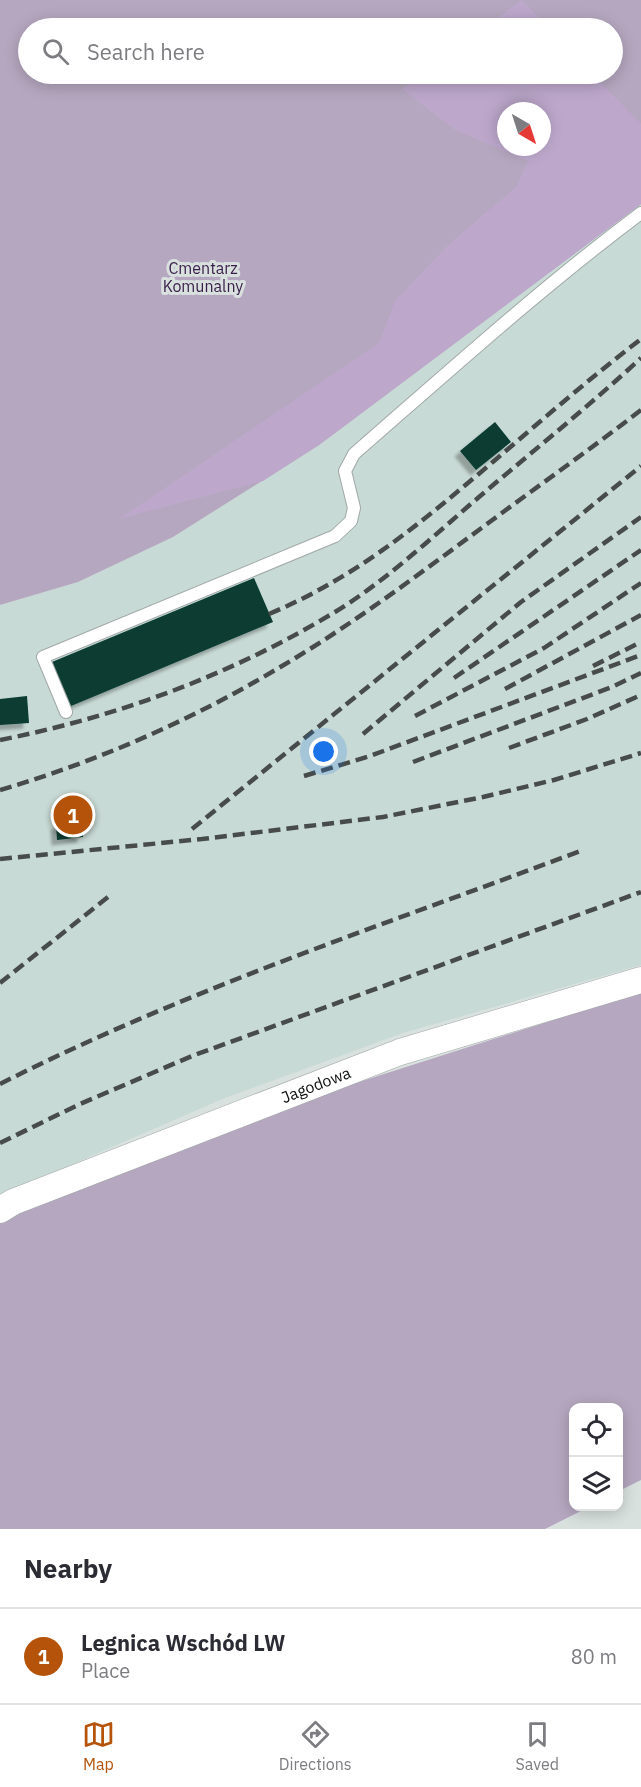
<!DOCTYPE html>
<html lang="en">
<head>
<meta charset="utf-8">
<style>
  :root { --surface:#fff; --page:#f2f2f3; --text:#2b2b33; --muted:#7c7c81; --line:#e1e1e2; --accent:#b45309 }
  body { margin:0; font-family:"IBM Plex Sans",sans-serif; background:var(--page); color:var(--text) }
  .controls { position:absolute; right:18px; bottom:18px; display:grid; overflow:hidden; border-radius:12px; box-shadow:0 3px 15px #0003 }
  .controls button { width:54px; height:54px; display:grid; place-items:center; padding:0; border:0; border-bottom:2px solid var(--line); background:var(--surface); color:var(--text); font:30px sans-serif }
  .compass { position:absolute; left:497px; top:102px; width:54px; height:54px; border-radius:50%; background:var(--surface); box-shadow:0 3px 15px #0003; rotate:141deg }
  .you { position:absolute; left:324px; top:752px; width:21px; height:21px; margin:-15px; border:4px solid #fff; border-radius:50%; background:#1a73e8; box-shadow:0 0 0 9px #1a73e833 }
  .badge { display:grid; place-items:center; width:39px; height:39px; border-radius:50%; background:var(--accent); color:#fff; font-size:20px; font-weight:700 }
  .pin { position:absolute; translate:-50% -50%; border:3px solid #fff; box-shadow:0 2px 6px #0006 }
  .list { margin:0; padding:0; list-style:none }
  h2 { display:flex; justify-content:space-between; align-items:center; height:78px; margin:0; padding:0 24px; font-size:26px }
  h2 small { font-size:20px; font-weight:400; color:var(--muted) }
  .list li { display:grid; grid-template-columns:39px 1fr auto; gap:18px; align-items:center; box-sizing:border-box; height:96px; padding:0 24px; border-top:2px solid var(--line) }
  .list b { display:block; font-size:22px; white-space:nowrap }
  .list p { margin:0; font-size:20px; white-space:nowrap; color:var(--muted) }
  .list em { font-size:20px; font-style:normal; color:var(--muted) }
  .icon { flex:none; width:33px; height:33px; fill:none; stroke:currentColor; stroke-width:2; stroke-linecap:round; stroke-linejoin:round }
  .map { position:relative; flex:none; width:641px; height:1529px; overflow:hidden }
  .search { position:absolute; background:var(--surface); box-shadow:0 3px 15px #0003; left:18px; right:18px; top:18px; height:66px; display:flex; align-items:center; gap:15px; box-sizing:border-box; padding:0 21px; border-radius:33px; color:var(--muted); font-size:22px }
  .sheet { height:174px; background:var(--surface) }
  nav { display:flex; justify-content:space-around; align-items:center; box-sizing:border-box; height:84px; border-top:2px solid var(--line); background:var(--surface); font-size:16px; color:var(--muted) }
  nav a { display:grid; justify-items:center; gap:3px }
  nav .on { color:var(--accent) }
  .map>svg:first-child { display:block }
</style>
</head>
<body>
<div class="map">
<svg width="641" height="1529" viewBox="0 0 641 1529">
  <defs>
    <filter id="shadow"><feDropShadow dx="-5.5" dy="5.5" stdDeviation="1.5" flood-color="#0004"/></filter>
  </defs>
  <rect width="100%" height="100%" fill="#d9e1df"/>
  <path fill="#c8dad5" d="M641 204V965L403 1033 225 1098 75 1163 0 1203V605L78 582 173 537 319 445Z"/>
  <path fill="#b5a7bf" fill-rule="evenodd" d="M0 0H641V204L319 445 173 537 78 582 0 605ZM28 28H612V74H28ZM506 111H542V147H506Z
    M641 992V1480L619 1491 618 1408H574V1506L589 1507 545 1529H0V1221L16 1212 284 1106Z"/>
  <path fill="#bda8cb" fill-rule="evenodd" d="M522 0 549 28H484Z
    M423 74H592L641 124V204L319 445 263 481 119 519 379 343 395 301 448 245 516 187 528 161 455 130 402 89ZM506 111H542V147H506Z"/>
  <path fill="#083c33" filter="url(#shadow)" d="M495 422 511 442 476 470 460 451Z
    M254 578 273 622 71 706 52 662Z
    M27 696 29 723 0 725V699Z
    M80 805 83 837 57 840 56 824 65 823 63 807Z"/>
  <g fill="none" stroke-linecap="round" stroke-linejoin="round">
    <g stroke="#a0a8a6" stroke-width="14">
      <path id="service" d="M66 712 43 657 335 536 351 521 354 508 345 471 354 454C448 372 541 288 641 213"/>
    </g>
    <g stroke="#a0a8a6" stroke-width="27">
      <g id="minor">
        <path id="s1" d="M0 1210 13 1202 400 1052 641 980"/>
      </g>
    </g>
    <use href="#service" stroke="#fff" stroke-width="12"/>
    <use href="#minor" stroke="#fff" stroke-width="26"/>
    <path stroke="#474c4b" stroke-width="4.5" stroke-dasharray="12 6" stroke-linecap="butt" d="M269 614C357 577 422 522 494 461 542 420 590 378 641 339
      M593 666 641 642
      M454 678 641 550
      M505 689 641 615
      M415 716 544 648 641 583
      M363 734 521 602 641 517
      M0 740C116 717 228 676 330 615 384 583 431 538 479 497 533 451 589 406 641 358
      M509 748 587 719 641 695
      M413 762 612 687 641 673
      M304 776 370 756 641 655
      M0 790C99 761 194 719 282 666 355 623 423 571 491 521 541 484 592 448 641 410
      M192 829 641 466
      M0 859 202 839 383 817 483 797 554 780 641 753
      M0 983 108 897
      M0 1084C187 989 387 924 583 850
      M0 1143 80 1104 192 1056 641 892"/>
  </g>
  <g text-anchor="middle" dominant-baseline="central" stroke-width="6" stroke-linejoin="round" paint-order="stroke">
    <g font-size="16" fill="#391d4a" stroke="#d9e1df">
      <text x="203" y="268">Cmentarz<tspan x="203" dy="18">Komunalny</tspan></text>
    </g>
    <g font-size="16" fill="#0d100f" stroke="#d9e1df">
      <text stroke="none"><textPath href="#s1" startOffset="340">Jagodowa</textPath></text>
    </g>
  </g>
</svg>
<div class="controls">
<button><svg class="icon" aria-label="locate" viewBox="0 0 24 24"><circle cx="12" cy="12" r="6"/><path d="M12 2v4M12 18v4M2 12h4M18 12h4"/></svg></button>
<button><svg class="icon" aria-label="layers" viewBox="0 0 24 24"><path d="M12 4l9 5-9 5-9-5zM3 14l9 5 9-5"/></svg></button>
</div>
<svg class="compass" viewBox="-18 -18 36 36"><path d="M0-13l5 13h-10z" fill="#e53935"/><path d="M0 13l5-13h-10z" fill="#7c7c81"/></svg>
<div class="you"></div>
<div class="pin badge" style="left:73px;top:815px">1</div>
<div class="search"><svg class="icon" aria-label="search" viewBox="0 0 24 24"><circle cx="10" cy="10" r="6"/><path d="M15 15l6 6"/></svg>Search here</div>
</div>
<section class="sheet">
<h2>Nearby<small></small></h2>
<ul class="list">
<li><span class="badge">1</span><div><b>Legnica Wschód LW</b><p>Place</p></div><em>80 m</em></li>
</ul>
</section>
<nav>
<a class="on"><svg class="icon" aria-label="map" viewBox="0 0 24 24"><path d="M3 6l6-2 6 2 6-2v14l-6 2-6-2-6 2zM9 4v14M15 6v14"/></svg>Map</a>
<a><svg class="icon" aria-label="directions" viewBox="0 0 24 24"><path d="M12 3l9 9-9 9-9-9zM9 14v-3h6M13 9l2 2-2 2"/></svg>Directions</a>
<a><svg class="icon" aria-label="saved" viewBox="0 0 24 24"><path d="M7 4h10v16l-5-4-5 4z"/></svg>Saved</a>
</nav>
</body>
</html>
